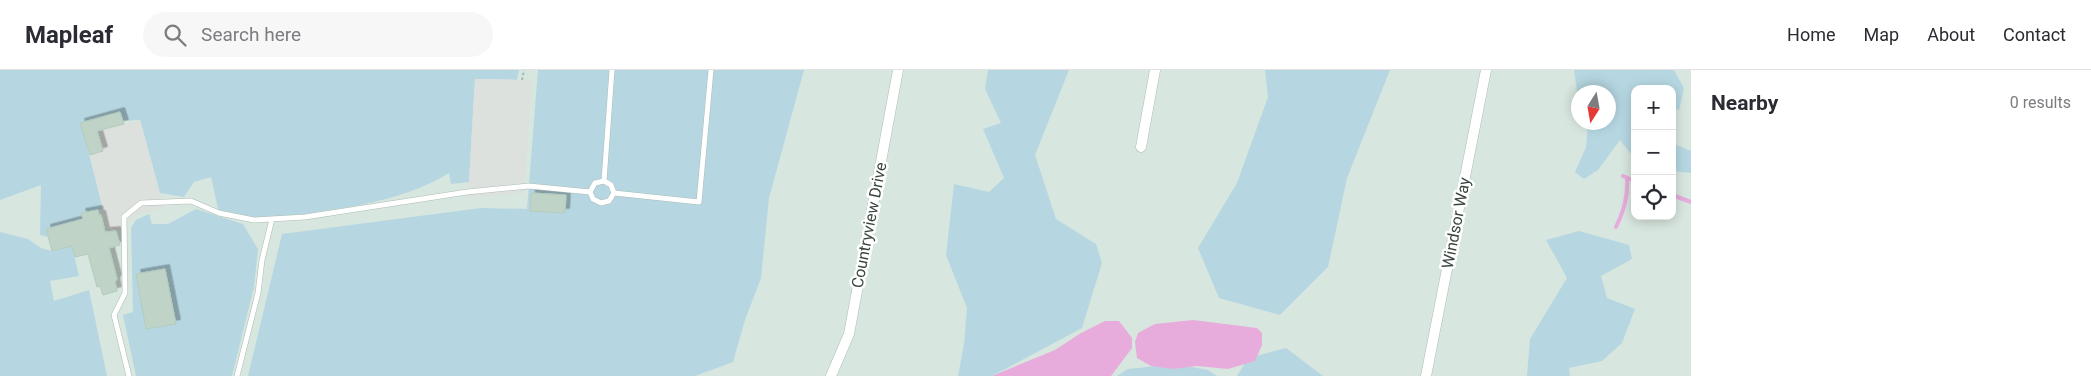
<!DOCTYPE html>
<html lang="en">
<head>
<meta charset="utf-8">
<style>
  :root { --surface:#fff; --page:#f7f7f7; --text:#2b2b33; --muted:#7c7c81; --line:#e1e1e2 }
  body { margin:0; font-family:Roboto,sans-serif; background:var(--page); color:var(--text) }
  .controls { position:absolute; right:15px; top:15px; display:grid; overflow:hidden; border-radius:10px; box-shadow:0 2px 12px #0003 }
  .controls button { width:45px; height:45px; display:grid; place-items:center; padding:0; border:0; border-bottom:1px solid var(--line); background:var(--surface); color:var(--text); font:25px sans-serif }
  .compass { position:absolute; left:1571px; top:15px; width:45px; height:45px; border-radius:50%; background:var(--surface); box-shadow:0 2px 12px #0003; rotate:191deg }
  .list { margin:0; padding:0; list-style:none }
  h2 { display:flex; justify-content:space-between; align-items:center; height:65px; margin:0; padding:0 20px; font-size:21px }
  h2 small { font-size:16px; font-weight:400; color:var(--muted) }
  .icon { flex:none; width:28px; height:28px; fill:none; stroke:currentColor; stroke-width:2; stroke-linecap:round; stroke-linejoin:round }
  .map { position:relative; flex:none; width:1691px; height:306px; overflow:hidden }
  header { display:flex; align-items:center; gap:30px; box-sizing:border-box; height:70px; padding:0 25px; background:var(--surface); border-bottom:1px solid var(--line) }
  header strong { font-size:24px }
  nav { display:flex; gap:28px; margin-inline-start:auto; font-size:18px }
  .search { width:350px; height:45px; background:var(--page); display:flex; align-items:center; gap:12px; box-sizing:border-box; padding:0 18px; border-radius:28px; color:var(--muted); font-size:19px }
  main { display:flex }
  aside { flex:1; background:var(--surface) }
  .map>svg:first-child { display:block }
</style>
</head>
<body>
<header>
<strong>Mapleaf</strong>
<div class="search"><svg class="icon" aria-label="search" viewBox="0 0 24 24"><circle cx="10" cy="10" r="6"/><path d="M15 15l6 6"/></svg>Search here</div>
<nav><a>Home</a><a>Map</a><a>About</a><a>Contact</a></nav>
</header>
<main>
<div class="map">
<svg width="1691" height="306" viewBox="0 0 1691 306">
  <defs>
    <filter id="shadow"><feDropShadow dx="4.5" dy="-4.5" stdDeviation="0" flood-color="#0004"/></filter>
  </defs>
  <rect width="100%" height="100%" fill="#e9f2ed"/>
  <path fill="#d7e6de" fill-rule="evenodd" d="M0 0H1691V306H0ZM1635 19H1672V146H1635ZM1578 22H1608V52H1578Z"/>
  <path fill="#b6d7e2" d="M0 0H519L517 10 475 9 469 112 451 114 449 103C397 135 332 139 272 149L254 150 219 143 211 107 194 112 184 127 160 123 140 50 81 53 103 139 81 143 83 149 46 159 48 167 40 165 41 115 0 130Z
    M538 0H804L769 128 761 208 745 250 733 292 695 306H248L282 164 481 138 527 139Z
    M988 0H1069L1035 85 1056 149 1096 174 1102 193 1082 258 992 306H958L964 274 967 238 946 185 954 114 989 122 1004 108 983 59 1001 53 985 19Z
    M1265 0H1390L1347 108 1328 197 1280 245 1219 228 1198 178 1237 113 1268 27Z
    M1574 0H1674L1684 18 1679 40 1672 38V19H1635V39L1632 50 1635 52V89L1620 70 1598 100 1584 109 1575 102 1586 77 1588 53 1608 52V22H1578V29Z
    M1672 73 1691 81V103L1672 101Z
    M196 139 243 154 258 179 254 217 232 306H136L123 245 133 242 131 158 136 150 149 144 152 154H168Z
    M1579 161 1629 175 1632 189 1601 206 1607 228 1635 239 1622 273 1602 291 1569 298 1570 306H1527L1530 269 1567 208 1546 170Z
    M0 162 28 169 41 178 52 181 72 176 79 206 50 211 54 231 89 220 107 306H0Z
    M1286 278 1323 306H1237L1248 288Z
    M1174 294 1208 300 1217 306H1117L1128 299Z"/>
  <path fill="#dde1de" d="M475 9 532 10 524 123 468 128Z
    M140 50 164 138 139 144 116 161 108 162 90 85 103 81 97 61Z"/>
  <path fill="#e8acdc" d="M1193 250 1257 258 1262 263V275L1255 291 1228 299 1197 296 1173 299 1151 296 1137 288 1135 272 1138 263 1155 254Z
    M1105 251H1119L1132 268V278L1111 306H992L1055 280 1081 263Z"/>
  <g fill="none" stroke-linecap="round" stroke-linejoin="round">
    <path stroke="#e8acdc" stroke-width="4" d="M1623 106 1635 111
      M1672 125 1691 132
      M1616 157C1624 140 1628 127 1627 108"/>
  </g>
  <path fill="#bfd3c7" stroke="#b3ccbe" filter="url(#shadow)" d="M120 42 124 54 97 61 103 81 90 85 80 53Z
    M531 123 566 125 565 143 530 141Z
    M98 140 99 145H101L105 162 116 161 120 175 109 178 117 209 115 212 117 221 103 225 100 216 97 217 88 184 75 187 72 176 52 181 46 159 83 149 81 143Z
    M165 199 176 254 146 259 136 204Z"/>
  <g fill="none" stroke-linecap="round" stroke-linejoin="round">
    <g stroke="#acbdb3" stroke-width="6">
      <path id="service" d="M604 111 612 0
        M590 122 593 129 601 133 609 131 614 123
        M129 306 114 245 125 223 124 147 141 133 191 131 219 143 254 150 305 147 467 122 529 116 590 122 595 113 604 111 611 115 614 123 699 132 711 0
        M237 306 258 223 262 190 272 149"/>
    </g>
    <g stroke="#acbdb3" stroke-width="11">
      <path id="minor" d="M1141 77 1155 0
        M831 306 849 264 898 0
        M1426 306 1486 0"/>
    </g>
    <path stroke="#9fbdac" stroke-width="2" stroke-dasharray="2.5 2.5" stroke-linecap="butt" d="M522 10 524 0"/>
    <use href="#service" stroke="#fff" stroke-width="5"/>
    <use href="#minor" stroke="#fff" stroke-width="10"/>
  </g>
  <g text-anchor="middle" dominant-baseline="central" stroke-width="5" stroke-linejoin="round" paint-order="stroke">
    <g font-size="16" fill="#38453d" stroke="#fff">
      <text transform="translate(1456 153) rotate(-79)">Windsor Way</text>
      <text transform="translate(869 155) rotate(-79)">Countryview Drive</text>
    </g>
  </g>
</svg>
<div class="controls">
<button>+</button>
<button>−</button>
<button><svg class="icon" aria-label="locate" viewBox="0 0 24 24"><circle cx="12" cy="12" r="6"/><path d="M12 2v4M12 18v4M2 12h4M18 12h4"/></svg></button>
</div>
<svg class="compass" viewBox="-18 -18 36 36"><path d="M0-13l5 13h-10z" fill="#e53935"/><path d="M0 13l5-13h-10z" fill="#7c7c81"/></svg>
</div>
<aside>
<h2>Nearby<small>0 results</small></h2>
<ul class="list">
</ul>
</aside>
</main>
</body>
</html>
